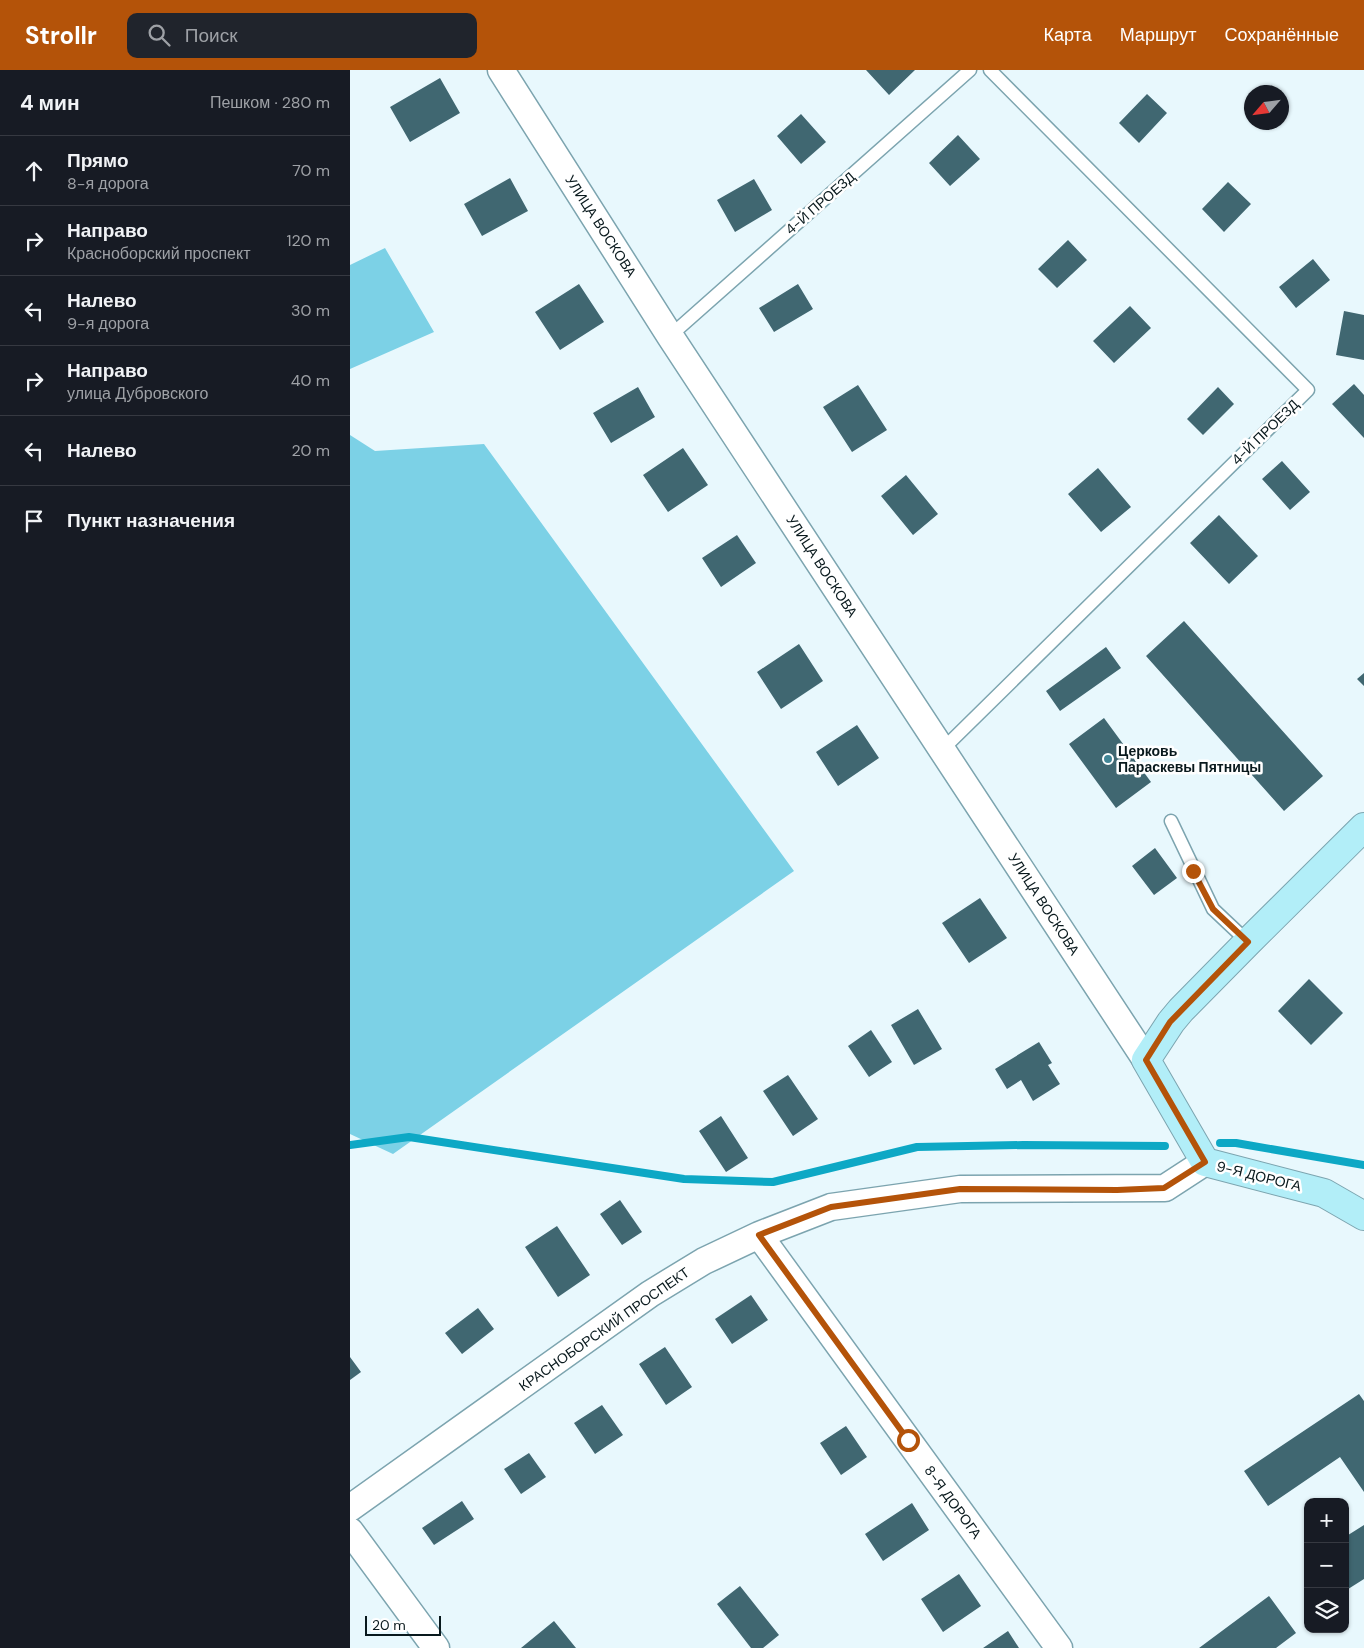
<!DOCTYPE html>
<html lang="ru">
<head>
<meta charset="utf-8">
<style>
  :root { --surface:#171b24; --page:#20242c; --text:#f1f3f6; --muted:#9ea1a6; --line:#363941; --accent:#b45309 }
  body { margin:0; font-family:"DM Sans",sans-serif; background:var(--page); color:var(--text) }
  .controls { position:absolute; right:15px; bottom:15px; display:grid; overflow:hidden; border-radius:10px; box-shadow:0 1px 4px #0004 }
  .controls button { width:45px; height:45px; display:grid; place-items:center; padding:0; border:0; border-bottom:1px solid var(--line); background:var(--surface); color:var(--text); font:25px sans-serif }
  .compass { position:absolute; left:894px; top:15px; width:45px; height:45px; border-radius:50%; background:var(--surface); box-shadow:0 1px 4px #0004; rotate:242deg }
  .scale { position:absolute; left:15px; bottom:12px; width:76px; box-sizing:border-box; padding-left:5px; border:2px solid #09191d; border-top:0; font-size:14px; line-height:18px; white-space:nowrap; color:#09191d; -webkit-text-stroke:4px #fff; paint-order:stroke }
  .stop { position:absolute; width:15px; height:15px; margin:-11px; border:4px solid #b45309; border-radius:50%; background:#fff }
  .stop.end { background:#b45309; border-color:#fff; box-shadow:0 1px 5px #0008 }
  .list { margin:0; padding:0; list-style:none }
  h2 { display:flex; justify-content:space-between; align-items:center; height:65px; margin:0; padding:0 20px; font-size:21px }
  h2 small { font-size:16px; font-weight:400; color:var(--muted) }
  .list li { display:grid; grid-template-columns:32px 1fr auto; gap:15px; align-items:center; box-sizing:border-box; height:70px; padding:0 20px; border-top:1px solid var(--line) }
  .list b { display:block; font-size:19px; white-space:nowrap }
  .list p { margin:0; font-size:16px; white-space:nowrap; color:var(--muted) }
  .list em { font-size:16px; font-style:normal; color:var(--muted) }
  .icon { flex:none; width:28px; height:28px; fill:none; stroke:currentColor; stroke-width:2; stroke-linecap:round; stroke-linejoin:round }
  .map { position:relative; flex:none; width:1014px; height:1578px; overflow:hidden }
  header { display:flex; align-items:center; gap:30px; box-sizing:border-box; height:70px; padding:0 25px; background:var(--accent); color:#fff }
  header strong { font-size:24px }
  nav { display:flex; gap:28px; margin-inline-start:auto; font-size:18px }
  .search { width:350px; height:45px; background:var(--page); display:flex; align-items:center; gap:12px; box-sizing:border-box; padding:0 18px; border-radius:10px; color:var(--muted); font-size:19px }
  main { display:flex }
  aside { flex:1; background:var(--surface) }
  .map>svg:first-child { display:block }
</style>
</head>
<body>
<header>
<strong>Strollr</strong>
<div class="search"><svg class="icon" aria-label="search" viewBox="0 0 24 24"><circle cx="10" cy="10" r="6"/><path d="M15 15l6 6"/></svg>Поиск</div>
<nav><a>Карта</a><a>Маршрут</a><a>Сохранённые</a></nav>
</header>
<main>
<aside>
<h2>4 мин<small>Пешком · 280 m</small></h2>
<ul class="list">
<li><svg class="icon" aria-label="ahead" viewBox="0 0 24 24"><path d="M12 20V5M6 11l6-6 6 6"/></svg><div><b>Прямо</b><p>8-я дорога</p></div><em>70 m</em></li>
<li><svg class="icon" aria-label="right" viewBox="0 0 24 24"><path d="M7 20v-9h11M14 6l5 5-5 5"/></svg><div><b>Направо</b><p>Красноборский проспект</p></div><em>120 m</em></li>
<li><svg class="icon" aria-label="left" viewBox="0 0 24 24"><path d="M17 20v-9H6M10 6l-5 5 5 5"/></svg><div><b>Налево</b><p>9-я дорога</p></div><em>30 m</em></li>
<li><svg class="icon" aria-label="right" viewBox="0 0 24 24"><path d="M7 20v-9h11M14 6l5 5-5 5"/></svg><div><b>Направо</b><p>улица Дубровского</p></div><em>40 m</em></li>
<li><svg class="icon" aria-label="left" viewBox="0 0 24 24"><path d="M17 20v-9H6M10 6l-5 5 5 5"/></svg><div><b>Налево</b></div><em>20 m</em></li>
<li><svg class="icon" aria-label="arrive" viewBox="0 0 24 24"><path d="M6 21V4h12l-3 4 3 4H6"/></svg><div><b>Пункт назначения</b></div></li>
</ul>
</aside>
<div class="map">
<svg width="1014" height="1578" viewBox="0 0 1014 1578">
  <rect width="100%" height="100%" fill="#e8f8fd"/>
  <path fill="#7cd1e6" d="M35 178 84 262 0 299V195Z
    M0 365 25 381 134 374 444 801 43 1084 0 1064Z"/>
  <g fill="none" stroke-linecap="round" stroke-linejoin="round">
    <path stroke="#0da8c5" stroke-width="8" d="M870 1073H886L1014 1095
      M0 1075 59 1067 334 1109 423 1112 567 1077 673 1075 815 1076"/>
  </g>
  <path fill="#406771" d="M516 0H565L539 25Z
    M90 8 110 43 60 72 40 37Z
    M797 24 817 43 789 73 769 53Z
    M451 44 476 72 451 94 427 66Z
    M608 65 630 89 600 116 579 93Z
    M160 108 178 141 132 166 114 134Z
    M404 109 422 140 385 162 367 130Z
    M878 112 901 134 874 162 852 139Z
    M718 170 737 190 707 218 688 199Z
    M963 189 980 210 946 238 929 217Z
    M229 214 254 252 210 280 185 242Z
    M448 214 463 239 424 262 409 238Z
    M780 236 801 258 764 293 743 271Z
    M994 241 1014 245V290L986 285Z
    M1004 314 1014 325V368L982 334Z
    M508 315 537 360 502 382 473 337Z
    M288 317 305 347 261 373 243 343Z
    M868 317 884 334 853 365 837 349Z
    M333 378 358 415 318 442 293 405Z
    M932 391 960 422 940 440 912 409Z
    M748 398 781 437 751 462 718 424Z
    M556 405 588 444 563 465 531 426Z
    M869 445 908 486 879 514 840 473Z
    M387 465 406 493 371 517 352 488Z
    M834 551 973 706 934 741 796 586Z
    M449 574 473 611 431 639 407 602Z
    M756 577 771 598 710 641 696 621Z
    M1014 603V616L1007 609Z
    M754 648 801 712 766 738 719 674Z
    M507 655 529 688 488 716 466 682Z
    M805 778 827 808 804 825 782 796Z
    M630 828 657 868 619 893 592 853Z
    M959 909 993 943 961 975 928 941Z
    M568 939 592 979 564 995 541 955Z
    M521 960 542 992 519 1007 498 976Z
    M689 972 702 993 698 995 710 1014 683 1031 671 1010 657 1019 645 999Z
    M438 1005 468 1049 443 1066 413 1021Z
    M371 1046 398 1088 376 1102 349 1061Z
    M270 1130 292 1162 272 1175 250 1144Z
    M207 1156 240 1205 208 1227 175 1177Z
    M401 1225 418 1250 382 1274 365 1249Z
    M128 1238 144 1259 112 1284 95 1263Z
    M315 1277 342 1317 316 1335 289 1294Z
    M0 1287 11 1302 0 1310Z
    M1009 1324 1014 1331V1422L990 1387 918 1436 894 1401Z
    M252 1335 273 1365 245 1384 224 1353Z
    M496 1356 517 1387 491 1405 470 1373Z
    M179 1383 196 1407 171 1424 154 1399Z
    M112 1431 124 1449 84 1475 72 1458Z
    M562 1433 579 1460 533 1491 515 1464Z
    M1014 1455V1509L995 1521V1467Z
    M609 1504 631 1536 593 1562 571 1529Z
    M390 1516 429 1565 413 1578H401L367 1534Z
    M919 1526 946 1563 926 1578H849Z
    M204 1551 226 1578H171Z
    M658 1561 669 1578H633Z"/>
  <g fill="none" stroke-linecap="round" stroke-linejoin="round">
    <g stroke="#7ca4af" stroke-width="15">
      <path id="lane" d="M320 266 620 0
        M593 679 958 320 640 0
        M821 751 863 839 898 872"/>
    </g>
    <g stroke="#7ca4af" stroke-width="29">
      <path id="street" d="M151 0 320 266 796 990
        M409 1165 709 1578
        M0 1438 300 1224 354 1191 409 1165 481 1137 610 1119 815 1118 855 1092
        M0 1461 86 1578"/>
    </g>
    <g stroke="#7ca4af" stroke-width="30">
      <path id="secondary" d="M1014 757 898 872 831 940 821 952 796 990 855 1092 974 1123 1014 1146"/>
    </g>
    <use href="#lane" stroke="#fff" stroke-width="12"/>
    <use href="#street" stroke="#fff" stroke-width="26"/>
    <use href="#secondary" stroke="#b2eef8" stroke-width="28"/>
  </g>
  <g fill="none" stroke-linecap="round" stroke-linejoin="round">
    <path stroke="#b45309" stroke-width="6" d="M558 1370 409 1165 481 1137 610 1119 767 1120 814 1118 855 1092 796 990 820 952 898 872 863 839 843 801"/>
  </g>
  <circle fill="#438696" stroke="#fff" stroke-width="2" cx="758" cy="689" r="5"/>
  <g text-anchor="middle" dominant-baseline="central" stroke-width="5" stroke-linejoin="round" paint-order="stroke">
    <g font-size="14" fill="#09191d" stroke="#fff">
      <text transform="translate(470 133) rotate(-41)">4-Й ПРОЕЗД</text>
      <text transform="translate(251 156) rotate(57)">УЛИЦА ВОСКОВА</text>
      <text transform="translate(915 362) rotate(-44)">4-Й ПРОЕЗД</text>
      <text transform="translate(472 496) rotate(57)">УЛИЦА ВОСКОВА</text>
      <text transform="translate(694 834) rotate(57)">УЛИЦА ВОСКОВА</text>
      <text transform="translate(909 1106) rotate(14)">9-Я ДОРОГА</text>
      <text transform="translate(254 1259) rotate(-35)">КРАСНОБОРСКИЙ ПРОСПЕКТ</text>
      <text transform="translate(603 1432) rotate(54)">8-Я ДОРОГА</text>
    </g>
    <g font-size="14" font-weight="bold" fill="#09191d" stroke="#fff" text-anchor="start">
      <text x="768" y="681">Церковь<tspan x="768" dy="16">Параскевы Пятницы</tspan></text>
    </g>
  </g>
</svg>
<div class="controls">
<button>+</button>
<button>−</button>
<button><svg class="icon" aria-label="layers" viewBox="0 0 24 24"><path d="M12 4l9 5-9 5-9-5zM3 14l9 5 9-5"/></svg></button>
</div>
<svg class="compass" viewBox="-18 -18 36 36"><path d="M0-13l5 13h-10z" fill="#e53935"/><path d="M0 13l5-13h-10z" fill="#9ea1a6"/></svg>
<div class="scale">20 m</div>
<div class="stop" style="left:558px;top:1370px"></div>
<div class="stop end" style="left:843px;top:801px"></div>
</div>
</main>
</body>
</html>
